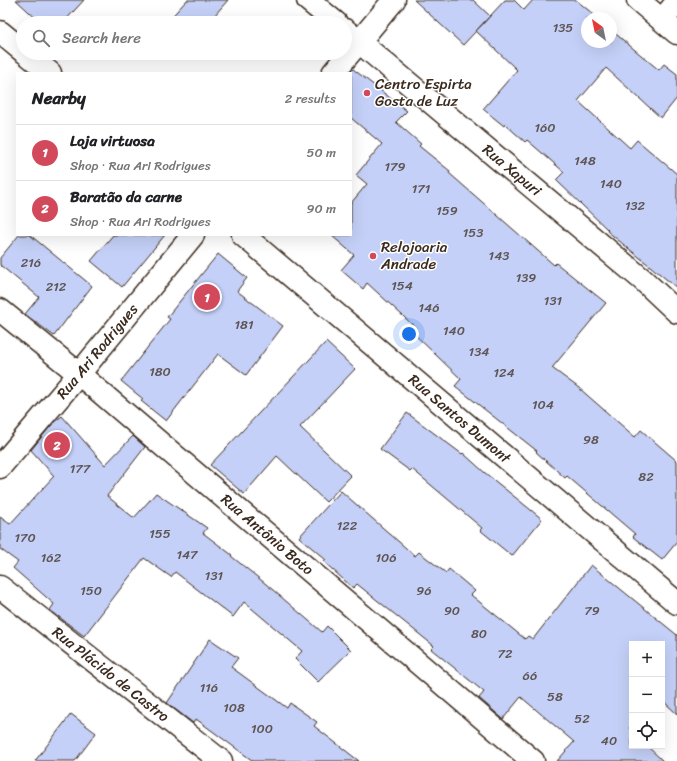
<!DOCTYPE html>
<html lang="en">
<head>
<meta charset="utf-8">
<style>
  :root { --surface:#fff; --page:#f6f6f6; --text:#202124; --muted:#757577; --line:#e0e0e0; --accent:#d1495b }
  body { margin:0; font-family:Sriracha,sans-serif; background:var(--page); color:var(--text) }
  .controls { position:absolute; right:12px; bottom:12px; display:grid; overflow:hidden; border-radius:0px; box-shadow:0 4px 16px #0002 }
  .controls button { width:36px; height:36px; display:grid; place-items:center; padding:0; border:0; border-bottom:1px solid var(--line); background:var(--surface); color:var(--text); font:20px sans-serif }
  .compass { position:absolute; left:581px; top:12px; width:36px; height:36px; border-radius:50%; background:var(--surface); box-shadow:0 4px 16px #0002; rotate:327deg }
  .you { position:absolute; left:409px; top:334px; width:14px; height:14px; margin:-10px; border:3px solid #fff; border-radius:50%; background:#1a73e8; box-shadow:0 0 0 6px #1a73e833 }
  .badge { display:grid; place-items:center; width:26px; height:26px; border-radius:50%; background:var(--accent); color:#fff; font-size:13px; font-weight:700 }
  .pin { position:absolute; translate:-50% -50%; border:2px solid #fff; box-shadow:0 1px 4px #0006 }
  .list { margin:0; padding:0; list-style:none }
  h2 { display:flex; justify-content:space-between; align-items:center; height:52px; margin:0; padding:0 16px; font-size:17px }
  h2 small { font-size:13px; font-weight:400; color:var(--muted) }
  .list li { display:grid; grid-template-columns:26px 1fr auto; gap:12px; align-items:center; box-sizing:border-box; height:56px; padding:0 16px; border-top:1px solid var(--line) }
  .list b { display:block; font-size:15px; white-space:nowrap }
  .list p { margin:0; font-size:13px; white-space:nowrap; color:var(--muted) }
  .list em { font-size:13px; font-style:normal; color:var(--muted) }
  .icon { flex:none; width:22px; height:22px; fill:none; stroke:currentColor; stroke-width:2; stroke-linecap:round; stroke-linejoin:round }
  .map { position:relative; flex:none; width:677px; height:761px; overflow:hidden }
  .search { position:absolute; background:var(--surface); box-shadow:0 4px 16px #0002; left:16px; top:16px; width:336px; height:44px; display:flex; align-items:center; gap:10px; box-sizing:border-box; padding:0 14px; border-radius:22px; color:var(--muted); font-size:15px }
  .panel { position:absolute; background:var(--surface); box-shadow:0 4px 16px #0002; left:16px; top:72px; width:336px; height:164px; border-radius:0px }
  .map>svg:first-child { display:block }
</style>
</head>
<body>
<div class="map">
<svg width="677" height="761" viewBox="0 0 677 761">
  <rect width="100%" height="100%" fill="#fff"/>
  <filter id="ink" filterUnits="userSpaceOnUse"><feTurbulence type="fractalNoise" baseFrequency=".025" numOctaves="2"/><feDisplacementMap in="SourceGraphic" scale="8" xChannelSelector="R" yChannelSelector="G"/><feConvolveMatrix kernelMatrix="1 2 1 2 8 2 1 2 1" color-interpolation-filters="sRGB"/></filter>
  <g filter="url(#ink)">
    <path fill="#c4d0f7" stroke="#3b2a1e" d="M16 0H84L63 23H41Z
      M187 0H228L208 23H166Z
      M414 0H473L490 16 463 45Z
      M505 0H514L524 10 533 0H576L598 18H587V42H611V30L659 70 664 64 677 74V98L661 118 606 68 578 101 630 148 637 140 677 174V288L607 231 608 230 556 180 564 172 527 140 525 142 505 124 504 126 483 109 517 70 476 31Z
      M353 69 407 111 396 122 421 144 419 146 450 171 449 173 554 265 556 263 606 303 552 368 579 388 635 437 641 430 677 461V542L662 560 633 537 635 534 567 476 565 478 536 452 537 451 455 386 461 379 412 332 416 328 367 283 363 289 341 270 354 255 331 235H351V203L367 184 356 175 382 144 351 118V71Z
      M19 235H30L92 286 54 336 25 314 39 297 0 265V258Z
      M113 235H165L122 287 91 261Z
      M218 254 247 278 237 291 283 326 246 375 218 354 166 421 141 401 143 399 121 381 170 319 167 317Z
      M326 342 355 369 300 427 351 476 326 502 277 456 244 494 210 465Z
      M407 413 462 454 463 453 484 472 542 519 512 556 480 530 482 528 412 469 410 471 380 449Z
      M62 416 105 465 133 436 145 447 107 496 134 518 156 493 207 528 203 533 232 555 231 556 266 584 322 632 327 626 351 650 318 682 295 659 302 651 244 602 233 617 175 572 171 577 144 558 84 636 50 610 54 604 13 568 18 562 0 549V517L10 524 54 476 31 450 54 422Z
      M341 491 415 556 419 552 446 573 449 569 475 591 471 595 525 639 528 636 533 639 591 565 677 635V714L662 700V644H632V725L629 728 632 731V746H647L663 761H557L574 742 521 697 503 719 479 698 484 692 431 649 434 646 357 584 353 588 324 562 326 560 299 537Z
      M210 639 238 658 231 667 287 708 290 703 317 722 314 726 359 761H253L196 719 193 723 167 703Z
      M71 714 96 733 75 761H35Z"/>
    <g fill="none" stroke-linecap="round" stroke-linejoin="round">
      <g stroke="#3b2a1e" stroke-width="25">
        <g id="minor">
          <path d="M308 0 336 23"/>
          <path d="M638 0 677 33"/>
          <path d="M662 20 677 2"/>
          <path id="s1" d="M345 30 643 280 677 312"/>
          <path d="M0 32 23 51"/>
          <path d="M26 53 50 73"/>
          <path d="M333 73 394 0"/>
          <path id="s2" d="M243 235 677 603"/>
          <path id="s3" d="M0 310 79 374 533 761"/>
          <path id="s4" d="M0 467 79 374 193 235"/>
          <path id="s5" d="M0 587 221 761"/>
        </g>
      </g>
      <use href="#minor" stroke="#fff" stroke-width="22"/>
    </g>
  </g>
  <g fill="#d1495b" stroke="#fff" stroke-width="1.5">
    <circle cx="367" cy="93" r="4"/>
    <circle cx="373" cy="256" r="4"/>
  </g>
  <g text-anchor="middle" dominant-baseline="central" stroke-width="3" stroke-linejoin="round" paint-order="stroke">
    <g font-size="13" fill="#5d5454">
      <text x="563" y="27">135</text>
      <text x="545" y="127">160</text>
      <text x="585" y="160">148</text>
      <text x="395" y="166">179</text>
      <text x="611" y="183">140</text>
      <text x="421" y="188">171</text>
      <text x="635" y="205">132</text>
      <text x="447" y="210">159</text>
      <text x="473" y="232">153</text>
      <text x="499" y="255">143</text>
      <text x="31" y="262">216</text>
      <text x="526" y="277">139</text>
      <text x="402" y="285">154</text>
      <text x="56" y="286">212</text>
      <text x="553" y="300">131</text>
      <text x="429" y="307">146</text>
      <text x="244" y="324">181</text>
      <text x="454" y="330">140</text>
      <text x="479" y="351">134</text>
      <text x="160" y="371">180</text>
      <text x="504" y="372">124</text>
      <text x="543" y="404">104</text>
      <text x="591" y="439">98</text>
      <text x="80" y="468">177</text>
      <text x="646" y="476">82</text>
      <text x="347" y="525">122</text>
      <text x="160" y="533">155</text>
      <text x="25" y="537">170</text>
      <text x="187" y="554">147</text>
      <text x="51" y="557">162</text>
      <text x="386" y="557">106</text>
      <text x="214" y="575">131</text>
      <text x="91" y="590">150</text>
      <text x="424" y="590">96</text>
      <text x="452" y="610">90</text>
      <text x="592" y="610">79</text>
      <text x="479" y="633">80</text>
      <text x="505" y="653">72</text>
      <text x="530" y="675">66</text>
      <text x="209" y="687">116</text>
      <text x="555" y="696">58</text>
      <text x="234" y="707">108</text>
      <text x="582" y="718">52</text>
      <text x="262" y="728">100</text>
      <text x="609" y="740">40</text>
    </g>
    <g font-size="15" fill="#3b2a1e" stroke="#fff" text-anchor="start">
      <text x="375" y="84">Centro Espirta<tspan x="375" dy="17">Gosta de Luz</tspan></text>
      <text x="381" y="247">Relojoaria<tspan x="381" dy="17">Andrade</tspan></text>
    </g>
    <g font-size="15" fill="#3b2a1e" stroke="#fff">
      <text stroke="none"><textPath href="#s1" startOffset="218">Rua Xapuri</textPath></text>
      <text stroke="none"><textPath href="#s4" startOffset="151">Rua Ari Rodrigues</textPath></text>
      <text stroke="none"><textPath href="#s2" startOffset="284">Rua Santos Dumont</textPath></text>
      <text stroke="none"><textPath href="#s3" startOffset="349">Rua Antônio Boto</textPath></text>
      <text stroke="none"><textPath href="#s5" startOffset="141">Rua Plácido de Castro</textPath></text>
    </g>
  </g>
</svg>
<div class="controls">
<button>+</button>
<button>−</button>
<button><svg class="icon" aria-label="locate" viewBox="0 0 24 24"><circle cx="12" cy="12" r="6"/><path d="M12 2v4M12 18v4M2 12h4M18 12h4"/></svg></button>
</div>
<svg class="compass" viewBox="-18 -18 36 36"><path d="M0-13l5 13h-10z" fill="#e53935"/><path d="M0 13l5-13h-10z" fill="#757577"/></svg>
<div class="you"></div>
<div class="pin badge" style="left:207px;top:297px">1</div>
<div class="pin badge" style="left:57px;top:445px">2</div>
<div class="search"><svg class="icon" aria-label="search" viewBox="0 0 24 24"><circle cx="10" cy="10" r="6"/><path d="M15 15l6 6"/></svg>Search here</div>
<section class="panel">
<h2>Nearby<small>2 results</small></h2>
<ul class="list">
<li><span class="badge">1</span><div><b>Loja virtuosa</b><p>Shop · Rua Ari Rodrigues</p></div><em>50 m</em></li>
<li><span class="badge">2</span><div><b>Baratão da carne</b><p>Shop · Rua Ari Rodrigues</p></div><em>90 m</em></li>
</ul>
</section>
</div>
</body>
</html>
